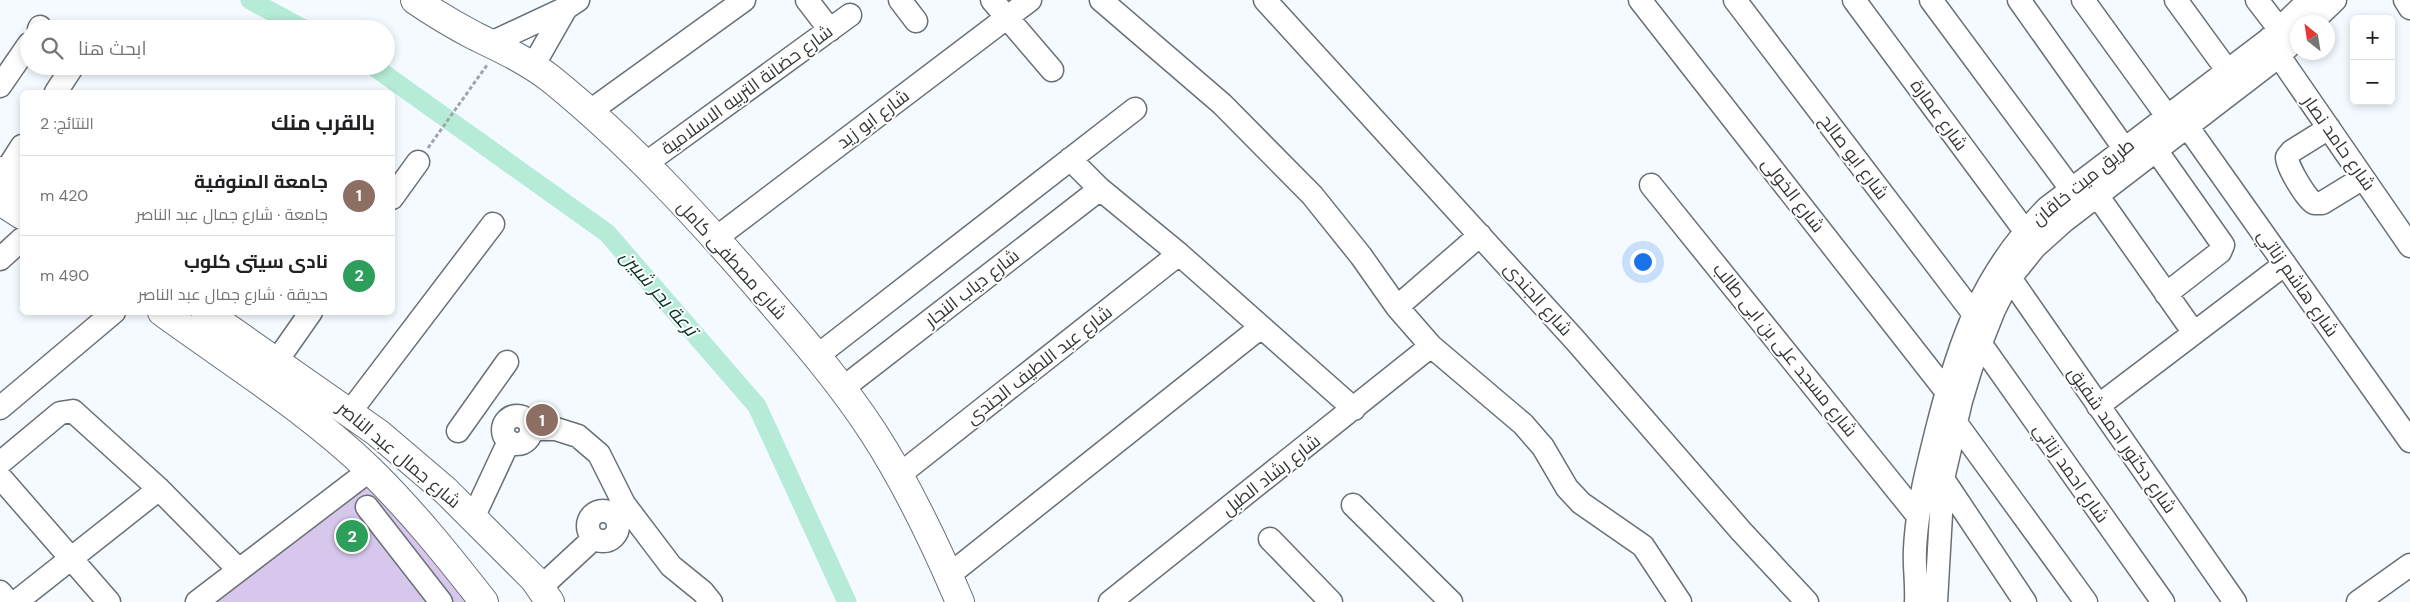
<!DOCTYPE html>
<html lang="ar">
<head>
<meta charset="utf-8">
<style>
  :root { --surface:#fff; --page:#f6f6f6; --text:#202124; --muted:#757577; --line:#e0e0e0; --accent:#895402 }
  body { margin:0; font-family:"DM Sans",Cairo,sans-serif; background:var(--page); color:var(--text); direction:rtl }
  .controls { position:absolute; right:15px; top:15px; display:grid; overflow:hidden; border-radius:8px; box-shadow:0 2px 8px #0003 }
  .controls button { width:45px; height:45px; display:grid; place-items:center; padding:0; border:0; border-bottom:1px solid var(--line); background:var(--surface); color:var(--text); font:25px sans-serif }
  .compass { position:absolute; left:2290px; top:15px; width:45px; height:45px; border-radius:50%; background:var(--surface); box-shadow:0 2px 8px #0003; rotate:330deg }
  .you { position:absolute; left:1642px; top:261px; width:18px; height:18px; margin:-12px; border:4px solid #fff; border-radius:50%; background:#1a73e8; box-shadow:0 0 0 8px #1a73e833 }
  .badge { display:grid; place-items:center; width:32px; height:32px; border-radius:50%; background:var(--accent); color:#fff; font-size:16px; font-weight:700 }
  .pin { position:absolute; translate:-50% -50%; border:2px solid #fff; box-shadow:0 1px 5px #0006 }
  .list { margin:0; padding:0; list-style:none }
  h2 { display:flex; justify-content:space-between; align-items:center; height:65px; margin:0; padding:0 20px; font-size:21px }
  h2 small { font-size:16px; font-weight:400; color:var(--muted) }
  .list li { display:grid; grid-template-columns:32px 1fr auto; gap:15px; align-items:center; box-sizing:border-box; height:80px; padding:0 20px; border-top:1px solid var(--line) }
  .list b { display:block; font-size:19px; white-space:nowrap }
  .list p { margin:0; font-size:16px; white-space:nowrap; color:var(--muted) }
  .list em { font-size:16px; font-style:normal; color:var(--muted) }
  .icon { flex:none; width:28px; height:28px; fill:none; stroke:currentColor; stroke-width:2; stroke-linecap:round; stroke-linejoin:round }
  .map { position:relative; flex:none; width:2410px; height:602px; overflow:hidden; direction:ltr }
  .search { position:absolute; background:var(--surface); box-shadow:0 2px 8px #0003; left:20px; top:20px; width:375px; height:55px; display:flex; align-items:center; gap:12px; box-sizing:border-box; padding:0 18px; border-radius:28px; color:var(--muted); font-size:19px }
  .panel { position:absolute; background:var(--surface); box-shadow:0 2px 8px #0003; left:20px; top:90px; width:375px; height:225px; border-radius:8px; direction:rtl }
  .map>svg:first-child { display:block }
</style>
</head>
<body>
<div class="map">
<svg width="2410" height="602" viewBox="0 0 2410 602">
  <rect width="100%" height="100%" fill="#f4faff"/>
  <path fill="#d8c7ec" d="M370 470 472 602H197Z"/>
  <g fill="none" stroke-linecap="round" stroke-linejoin="round">
    <path stroke="#b5ebd7" stroke-width="19" d="M250 0 304 29
      M373 66 607 233 757 406 847 602"/>
    <g stroke="#697074" stroke-width="25">
      <path id="minor" d="M807 0 830 30
        M900 0 916 21
        M992 0 1052 70
        M1101 0 1222 104 1312 195 1361 256 1397 307 1431 346 1523 424 1543 447 1567 488 1581 503 1643 546 1680 602
        M1265 0 1575 340 1741 531 1807 602
        M1640 0 1946 391
        M1735 0 1973 313
        M1854 0 2025 231
        M1931 0 2071 189
        M2019 0 2124 148
        M2083 0 2167 116
        M2176 0 2227 70
        M2257 0 2280 30
        M2405 0 2410 8
        M2312 22 2335 0
        M39 29 40 27
        M491 43 566 8 578 0
        M2270 43 2410 246
        M533 66 566 8
        M0 86 29 44
        M56 92 73 66
        M589 112 744 0
        M2187 126 2410 441
        M2329 128 2292 151 2287 157C2287 167 2306 198 2314 203H2322L2363 178
        M2156 150 2223 245 2220 252 2166 294
        M1070 159 1100 189 1179 254 1354 409
        M645 164 850 15
        M4 174 22 146
        M1651 185 1918 516
        M2097 195 2194 333
        M392 198 418 162
        M716 238 1030 0
        M0 259 22 239
        M2010 278 2235 602
        M1397 307 1480 235
        M1980 343 2163 602
        M817 356 1135 109
        M276 362 311 312
        M843 388 1100 189
        M2098 406 2285 264
        M0 408 114 312
        M350 412 493 224
        M503 430a14 14 0 1 1 28 0a14 14 0 1 1-28 0Z
        M1956 423 2086 602
        M532 429H556L578 436 599 454 624 504 671 566 703 592 711 602
        M458 431 507 362
        M0 463 60 413 73 411 159 489 239 570
        M899 475 1179 254
        M0 477 109 602
        M1943 479 2025 602
        M1353 505 1451 602
        M367 507 441 602
        M588 526a15 15 0 1 1 30 0a15 15 0 1 1-30 0Z
        M473 518 509 441
        M1270 539 1331 602
        M949 575 1261 327
        M540 588 593 539
        M0 592 9 602
        M16 602 159 489
        M197 602 370 470
        M1110 602 1431 346
        M1916 602C1917 584 1914 566 1915 549 1917 508 1927 469 1937 429 1959 341 1982 274 2047 208L2268 40 2309 0
        M1936 602 1943 479 1961 401 1971 368 1994 310 2010 278 2035 247 2064 221 2279 56 2298 37
        M2358 602 2410 565"/>
    </g>
    <g stroke="#697074" stroke-width="30">
      <path id="major" d="M415 0C434 13 454 25 475 36 502 49 528 61 551 79 630 143 699 218 765 295 803 339 841 383 873 432 908 486 935 543 960 602
        M0 171 22 185
        M0 201 22 215
        M162 312C232 363 308 410 370 470 412 511 448 556 484 602
        M205 312 378 433 446 491 534 579 550 602"/>
    </g>
    <path stroke="#a0a5a8" stroke-width="3" stroke-dasharray="4 2.5" stroke-linecap="butt" d="M428 148 487 65"/>
    <use href="#minor" stroke="#fff" stroke-width="22"/>
    <use href="#major" stroke="#fff" stroke-width="28"/>
  </g>
  <g text-anchor="middle" dominant-baseline="central" stroke-width="4" stroke-linejoin="round" paint-order="stroke">
    <g font-size="18" fill="#343739" stroke="#fff">
      <text transform="translate(747 90) rotate(-36)">شارع حضانة التربيه الاسلامية</text>
      <text transform="translate(1939 115) rotate(54)">شارع عمارة</text>
      <text transform="translate(873 119) rotate(-37)">شارع ابو زيد</text>
      <text transform="translate(2339 143) rotate(55)">شارع حامد نصار</text>
      <text transform="translate(1854 157) rotate(53)">شارع ابو صالح</text>
      <text transform="translate(2083 182) rotate(-39)">طريق ميت خاقان</text>
      <text transform="translate(1793 195) rotate(52)">شارع الخولى</text>
      <text transform="translate(732 260) rotate(48)">شارع مصطفى كامل</text>
      <text transform="translate(2298 283) rotate(55)">شارع هاشم زناتي</text>
      <text transform="translate(972 288) rotate(-38)">شارع دياب النجار</text>
      <text transform="translate(1538 299) rotate(48)">شارع الجندى</text>
      <text transform="translate(1785 350) rotate(51)">شارع مسجد على بن ابى طالب</text>
      <text transform="translate(1039 365) rotate(-38)">شارع عبد اللطيف الجندى</text>
      <text transform="translate(2122 440) rotate(55)">شارع دكتور احمد شفيق</text>
      <text transform="translate(399 455) rotate(40)">شارع جمال عبد الناصر</text>
      <text transform="translate(2071 473) rotate(55)">شارع احمد زناتي</text>
      <text transform="translate(1271 475) rotate(-38)">شارع رشاد الطبل</text>
    </g>
    <g font-size="19" font-style="italic" fill="#013225" stroke="#fff">
      <text transform="translate(659 293) rotate(49)">ترعة بحر شبين</text>
    </g>
  </g>
</svg>
<div class="controls">
<button>+</button>
<button>−</button>
</div>
<svg class="compass" viewBox="-18 -18 36 36"><path d="M0-13l5 13h-10z" fill="#e53935"/><path d="M0 13l5-13h-10z" fill="#757577"/></svg>
<div class="you"></div>
<div class="pin badge" style="left:542px;top:420px;background:#8d6e63">1</div>
<div class="pin badge" style="left:352px;top:536px;background:#2e9e5b">2</div>
<div class="search"><svg class="icon" aria-label="search" viewBox="0 0 24 24"><circle cx="10" cy="10" r="6"/><path d="M15 15l6 6"/></svg>ابحث هنا</div>
<section class="panel">
<h2>بالقرب منك<small>النتائج: 2</small></h2>
<ul class="list">
<li><span class="badge" style="background:#8d6e63">1</span><div><b>جامعة المنوفية</b><p>جامعة · شارع جمال عبد الناصر</p></div><em>420 m</em></li>
<li><span class="badge" style="background:#2e9e5b">2</span><div><b>نادى سيتى كلوب</b><p>حديقة · شارع جمال عبد الناصر</p></div><em>490 m</em></li>
</ul>
</section>
</div>
</body>
</html>
